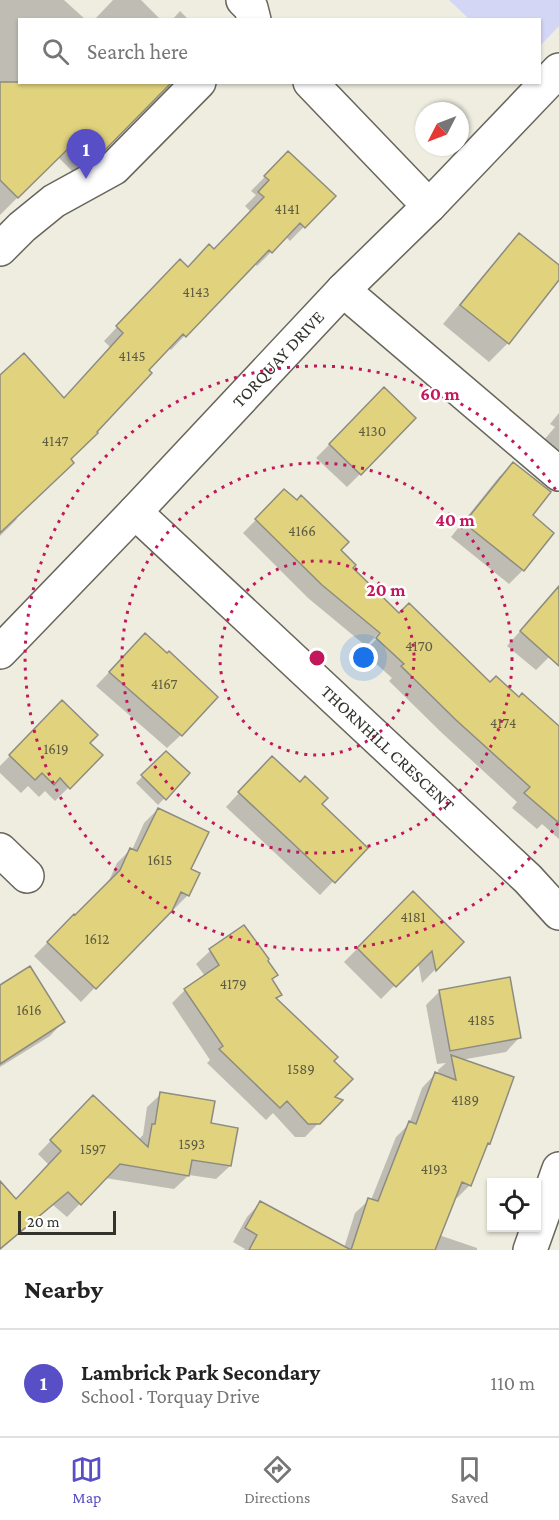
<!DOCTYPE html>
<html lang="en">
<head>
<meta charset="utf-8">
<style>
  :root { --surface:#fff; --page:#f6f6f6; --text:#222; --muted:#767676; --line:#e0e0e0; --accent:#584ec6 }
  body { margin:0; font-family:"Crimson Pro",serif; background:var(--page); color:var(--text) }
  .controls { position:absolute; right:18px; bottom:18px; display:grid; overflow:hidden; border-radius:0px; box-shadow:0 2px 4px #0004 }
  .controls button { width:54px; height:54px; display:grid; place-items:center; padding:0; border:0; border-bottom:2px solid var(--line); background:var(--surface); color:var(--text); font:30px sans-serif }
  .compass { position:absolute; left:415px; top:102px; width:54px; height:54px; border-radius:50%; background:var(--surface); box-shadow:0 2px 4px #0004; rotate:228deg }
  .scale { position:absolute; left:18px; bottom:15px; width:98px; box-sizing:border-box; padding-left:6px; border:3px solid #33332e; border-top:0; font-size:16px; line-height:21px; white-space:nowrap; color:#33332e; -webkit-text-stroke:4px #fff; paint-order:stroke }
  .you { position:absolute; left:364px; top:658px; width:21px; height:21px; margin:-15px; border:4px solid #fff; border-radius:50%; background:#1a73e8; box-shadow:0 0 0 9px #1a73e833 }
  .badge { display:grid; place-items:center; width:39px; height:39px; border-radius:50%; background:var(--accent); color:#fff; font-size:20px; font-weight:700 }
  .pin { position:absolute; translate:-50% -50px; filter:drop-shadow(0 2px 3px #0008) }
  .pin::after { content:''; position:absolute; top:32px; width:21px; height:18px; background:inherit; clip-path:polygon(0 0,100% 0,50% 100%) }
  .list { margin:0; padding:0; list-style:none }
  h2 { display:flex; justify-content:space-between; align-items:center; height:78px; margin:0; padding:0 24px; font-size:26px }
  h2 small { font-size:20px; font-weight:400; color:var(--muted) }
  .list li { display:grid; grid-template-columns:39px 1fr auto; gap:18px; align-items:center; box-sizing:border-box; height:108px; padding:0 24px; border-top:2px solid var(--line) }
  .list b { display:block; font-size:22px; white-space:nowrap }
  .list p { margin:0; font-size:20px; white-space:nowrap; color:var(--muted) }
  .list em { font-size:20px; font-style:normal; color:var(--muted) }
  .icon { flex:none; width:33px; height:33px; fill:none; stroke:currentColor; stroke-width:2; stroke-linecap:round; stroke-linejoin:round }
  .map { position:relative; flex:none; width:559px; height:1250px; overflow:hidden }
  .search { position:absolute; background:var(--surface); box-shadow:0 2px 4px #0004; left:18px; right:18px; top:18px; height:66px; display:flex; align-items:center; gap:15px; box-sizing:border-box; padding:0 21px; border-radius:0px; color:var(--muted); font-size:22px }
  .sheet { height:186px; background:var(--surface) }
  nav { display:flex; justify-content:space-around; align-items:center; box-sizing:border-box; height:84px; border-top:2px solid var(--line); background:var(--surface); font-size:16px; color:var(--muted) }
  nav a { display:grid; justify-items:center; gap:3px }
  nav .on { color:var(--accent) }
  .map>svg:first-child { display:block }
</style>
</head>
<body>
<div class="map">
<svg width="559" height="1250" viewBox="0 0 559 1250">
  <rect width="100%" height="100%" fill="#efede0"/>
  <path fill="#d4d6f5" d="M449 0H559V26L540 46V20L469 19Z"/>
  <path fill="#0003" d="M0 0H64L86 20H20V82H170L81 172 76 175 58 157 0 215Z
    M113 0H141L161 20H94Z
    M180 11 189 20H172Z
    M288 153 334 196 290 241 286 237 257 266 254 263 171 350 168 347 15 517 17 519 0 536V393L63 400 111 348 104 341 166 275 188 268 213 251 251 212 245 206 256 195 251 191Z
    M519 235 559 267V280L508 343 489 362 443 324 501 254Z
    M384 389 360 474 347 487 316 458Z
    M559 413V453L544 440 555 427 550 424Z
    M513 464 530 516 552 533 523 570 509 584 451 537 499 477Z
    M284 491 339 550 351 568 399 615 490 684 519 699 559 728V839L542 824 537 829 512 808 517 802 442 733 389 681 392 678 363 652 382 634 380 632 366 646 308 598 243 533Z
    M546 602 559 613V651L549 657 536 670 507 646Z
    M132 648 181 735 167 748 96 686Z
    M62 702 88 743 101 755 55 801 45 791 39 797 28 786 21 793 0 773V766Z
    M166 753 188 773 158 805 136 783Z
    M258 772 320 804 365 848 320 895 226 807Z
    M158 809 189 870 188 895 174 909 171 908 81 1002 34 956 74 916 75 917 107 885 117 863 130 850H132L144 823Z
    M413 893 462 942 422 983 418 962 381 999 344 962Z
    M244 927 270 980 280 994 275 999 332 1061 333 1098 340 1101 305 1137H295L273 1113 266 1120 207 1063 210 1060 172 1003 185 990 205 976 196 964 210 951Z
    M0 987 63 1022 50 1036 0 1067Z
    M440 991 519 1038 506 1052 461 1060 488 1143 485 1146 470 1185 457 1198 454 1197 439 1235 477 1248V1250H244L245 1249 233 1242 247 1217 260 1203 344 1248 355 1213 369 1200H371L396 1137 409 1124 422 1088 435 1074 439 1075 438 1070 446 1063 437 1064 426 1005Z
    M161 1094 209 1124 230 1166 216 1179 189 1175 174 1189 105 1178 67 1217 53 1205 0 1250V1183L15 1201 49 1165 38 1154 80 1110 138 1140 143 1135 147 1107Z"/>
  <path fill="#e1d37e" stroke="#8e8c81" stroke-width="1.5" d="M0 82H172L102 153 95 157 78 139 18 198 0 180Z
    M288 151 336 196 305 228 300 223 272 253 269 250 186 337 183 334 149 370 152 373 97 432 98 433 71 459 74 463 0 533V375L24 353 64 398 123 333 116 326 180 259 188 267 209 244 214 249 264 197 258 192 269 180 264 176Z
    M519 233 559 265V280L509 344 460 305Z
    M384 387 416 418 361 475 329 444Z
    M513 462 551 492 533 515 554 533 524 571 464 523Z
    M284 489 297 500 301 495 349 542 341 550 356 565 353 568 399 613 409 603 490 682 496 676 519 697 522 693 559 726V823L524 793 530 787 456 720 401 666 404 664 376 638 380 633 322 585 255 519Z
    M559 586V666L520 631Z
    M145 633 167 653 169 651 218 697 182 736 109 672Z
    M62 700 98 735 90 743 103 755 70 789 60 778 54 785 42 773 35 780 9 755Z
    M166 751 190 773 166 800 141 775Z
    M272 756 300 782 305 776 328 798 322 804 368 848 335 883 238 792Z
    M158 808 209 832 191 869 200 873 189 896 181 892 172 911 96 989 47 942 74 914 75 915 120 870 130 848 137 851Z
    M413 891 464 942 436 971 432 951 396 987 357 948Z
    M244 925 269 959 268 961 278 975 272 979 282 995 276 998 338 1057 334 1061 353 1079 335 1097 343 1100 320 1124H308L287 1101 280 1108 219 1049 223 1046 184 989 219 965 209 949Z
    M30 966 65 1022 0 1064V985Z
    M510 977 521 1038 450 1051 439 990Z
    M451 1055 514 1077 490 1144 488 1143 471 1186 462 1182 435 1250H351L368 1198 378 1201 409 1121 416 1124 435 1072 456 1080Z
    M160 1092 215 1101 211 1123 238 1128 231 1166 192 1160 189 1176 120 1164 81 1205 68 1192 0 1249V1181L16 1199 61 1151 50 1140 93 1095 148 1147 152 1124H155Z
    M260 1201 351 1250H249L257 1235 245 1228Z"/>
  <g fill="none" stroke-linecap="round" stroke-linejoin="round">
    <g stroke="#68665b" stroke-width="36">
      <g id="minor">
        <path d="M243 0 251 8 254 20"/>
        <path d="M310 82 429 206"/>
        <path d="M0 249 22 227 54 201 114 168 199 82"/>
        <path d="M343 290 559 474"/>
        <path id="s1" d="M135 512 528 879 559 913"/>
        <path id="s2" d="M0 652 135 512 343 290 429 206 559 70"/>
        <path d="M0 850 27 876"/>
        <path d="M530 1250 559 1169"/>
      </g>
    </g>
    <use href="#minor" stroke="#fff" stroke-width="33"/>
  </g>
  <g fill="none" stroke="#c2185b" stroke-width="3" stroke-dasharray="3 6">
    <circle cx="317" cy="658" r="97"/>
    <circle cx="317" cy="658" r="195"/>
    <path d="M558 823A292 292 0 1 1 558 493"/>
  </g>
  <g text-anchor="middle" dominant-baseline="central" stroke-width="5" stroke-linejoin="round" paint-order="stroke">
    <g font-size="15" fill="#5e5b42">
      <text x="287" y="209">4141</text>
      <text x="196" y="292">4143</text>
      <text x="132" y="356">4145</text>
      <text x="372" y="431">4130</text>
      <text x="55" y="441">4147</text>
      <text x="302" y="531">4166</text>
      <text x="419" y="646">4170</text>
      <text x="164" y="684">4167</text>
      <text x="503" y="723">4174</text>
      <text x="56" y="749">1619</text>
      <text x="160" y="860">1615</text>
      <text x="413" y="917">4181</text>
      <text x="97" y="939">1612</text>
      <text x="233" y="984">4179</text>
      <text x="29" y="1010">1616</text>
      <text x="481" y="1020">4185</text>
      <text x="301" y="1069">1589</text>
      <text x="465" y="1100">4189</text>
      <text x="192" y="1144">1593</text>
      <text x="93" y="1149">1597</text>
      <text x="434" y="1169">4193</text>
    </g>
    <g font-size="18" fill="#33332e" stroke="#fff">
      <text stroke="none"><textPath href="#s2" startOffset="404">TORQUAY DRIVE</textPath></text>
      <text stroke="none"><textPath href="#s1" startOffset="346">THORNHILL CRESCENT</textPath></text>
    </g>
  </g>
  <circle cx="317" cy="658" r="9" fill="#c2185b" stroke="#fff" stroke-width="3"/>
  <g font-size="18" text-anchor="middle" font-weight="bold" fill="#c2185b" stroke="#fff" stroke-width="5" stroke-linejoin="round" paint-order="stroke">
    <text x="440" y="400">60 m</text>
    <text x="455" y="526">40 m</text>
    <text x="386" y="596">20 m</text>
  </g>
</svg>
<div class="controls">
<button><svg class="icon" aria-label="locate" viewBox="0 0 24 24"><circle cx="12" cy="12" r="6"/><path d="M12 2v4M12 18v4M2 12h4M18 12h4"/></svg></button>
</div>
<svg class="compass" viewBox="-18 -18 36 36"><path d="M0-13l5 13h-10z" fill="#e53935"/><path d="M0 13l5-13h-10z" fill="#767676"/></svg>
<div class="scale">20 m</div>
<div class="you"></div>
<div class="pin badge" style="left:86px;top:179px">1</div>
<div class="search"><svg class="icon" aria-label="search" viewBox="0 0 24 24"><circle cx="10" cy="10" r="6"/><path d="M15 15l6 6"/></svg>Search here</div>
</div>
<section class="sheet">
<h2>Nearby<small></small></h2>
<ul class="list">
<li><span class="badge">1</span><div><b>Lambrick Park Secondary</b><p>School · Torquay Drive</p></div><em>110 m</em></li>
</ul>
</section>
<nav>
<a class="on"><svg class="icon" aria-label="map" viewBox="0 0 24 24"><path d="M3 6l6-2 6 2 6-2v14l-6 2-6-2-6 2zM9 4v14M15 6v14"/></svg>Map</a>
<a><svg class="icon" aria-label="directions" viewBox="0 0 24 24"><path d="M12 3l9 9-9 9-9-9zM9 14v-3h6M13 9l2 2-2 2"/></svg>Directions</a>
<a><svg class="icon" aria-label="saved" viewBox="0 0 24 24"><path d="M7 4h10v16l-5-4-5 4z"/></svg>Saved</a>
</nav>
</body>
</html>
